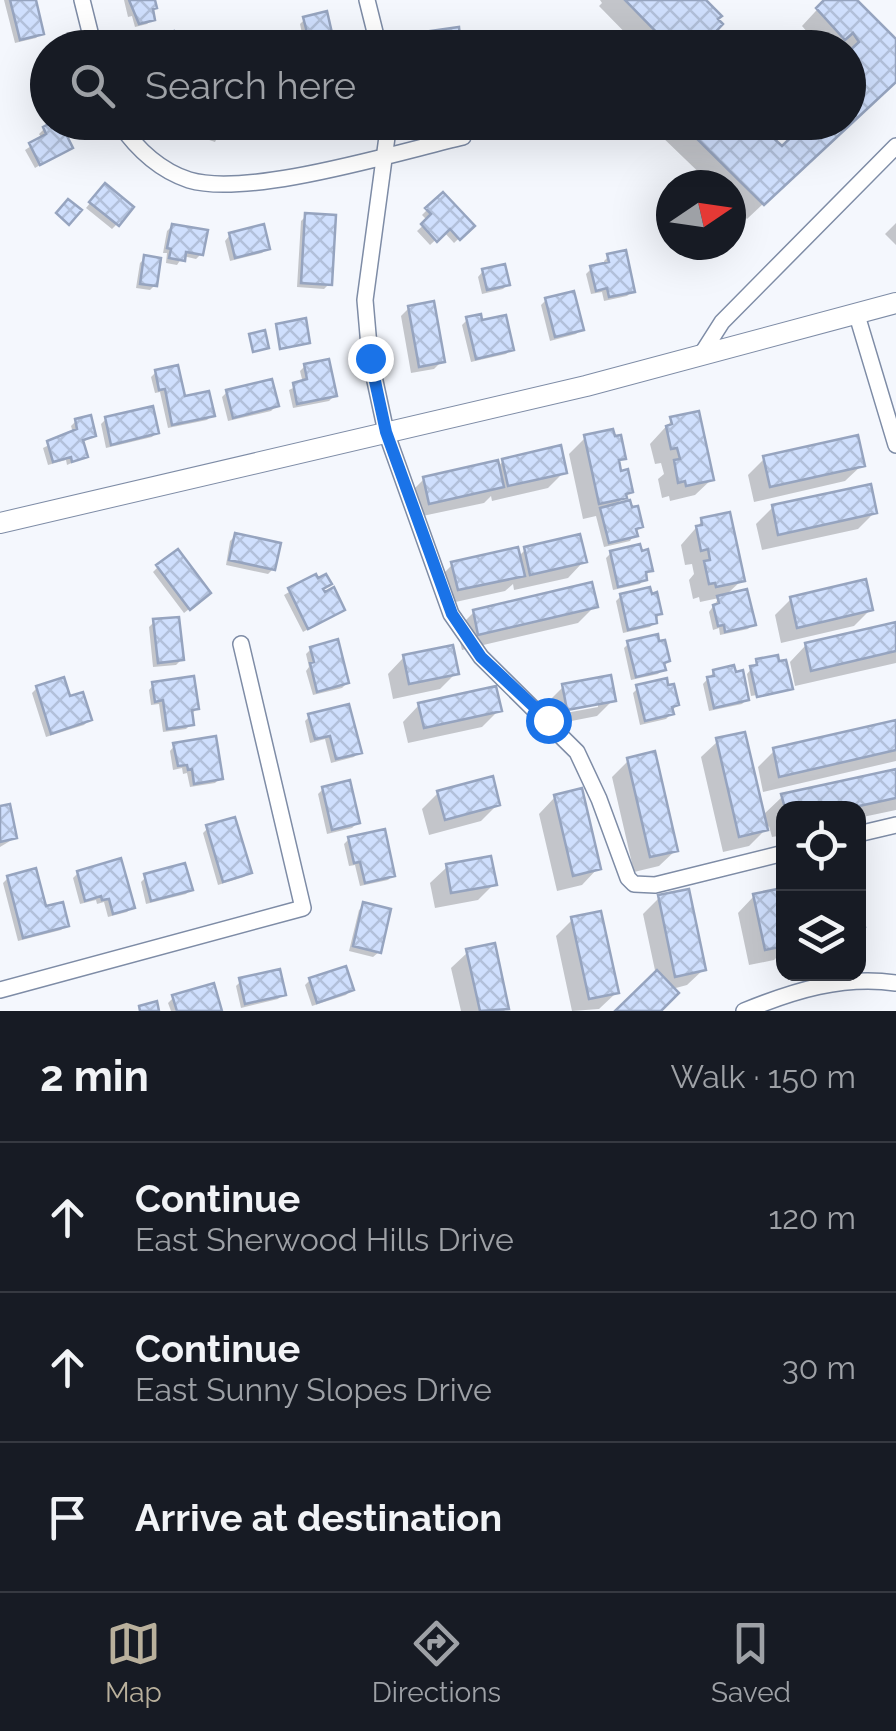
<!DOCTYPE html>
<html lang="en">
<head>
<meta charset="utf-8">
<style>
  :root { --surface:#171b24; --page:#242831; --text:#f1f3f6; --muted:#9ea1a6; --line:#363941; --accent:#b9b09c }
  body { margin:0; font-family:Raleway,sans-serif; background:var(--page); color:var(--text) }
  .controls { position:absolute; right:30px; bottom:30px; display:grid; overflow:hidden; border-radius:20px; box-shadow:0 10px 40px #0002 }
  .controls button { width:90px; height:90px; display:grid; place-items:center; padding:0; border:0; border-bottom:2px solid var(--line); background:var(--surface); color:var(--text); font:50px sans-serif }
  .compass { position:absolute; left:656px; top:170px; width:90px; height:90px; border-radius:50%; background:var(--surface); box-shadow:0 10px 40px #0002; rotate:77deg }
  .stop { position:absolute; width:30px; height:30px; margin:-22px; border:8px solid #1a73e8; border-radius:50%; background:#fff }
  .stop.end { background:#1a73e8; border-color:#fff; box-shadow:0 2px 10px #0008 }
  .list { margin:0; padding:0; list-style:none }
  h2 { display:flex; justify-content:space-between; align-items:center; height:130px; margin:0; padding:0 40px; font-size:42px }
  h2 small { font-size:32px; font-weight:400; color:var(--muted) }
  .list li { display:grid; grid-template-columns:65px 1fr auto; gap:30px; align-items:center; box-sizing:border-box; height:150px; padding:0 40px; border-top:2px solid var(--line) }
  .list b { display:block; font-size:38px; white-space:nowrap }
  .list p { margin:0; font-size:32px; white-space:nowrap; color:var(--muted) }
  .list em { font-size:32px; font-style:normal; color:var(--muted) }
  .icon { flex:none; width:55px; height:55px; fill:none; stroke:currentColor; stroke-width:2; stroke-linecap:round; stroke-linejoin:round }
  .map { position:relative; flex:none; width:896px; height:1011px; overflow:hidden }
  .search { position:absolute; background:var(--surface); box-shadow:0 10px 40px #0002; left:30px; right:30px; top:30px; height:110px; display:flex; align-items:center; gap:25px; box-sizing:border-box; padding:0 35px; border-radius:55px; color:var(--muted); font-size:38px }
  .sheet { height:580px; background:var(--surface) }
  nav { display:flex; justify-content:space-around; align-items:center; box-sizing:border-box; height:140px; border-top:2px solid var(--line); background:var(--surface); font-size:28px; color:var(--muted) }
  nav a { display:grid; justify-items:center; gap:5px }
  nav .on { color:var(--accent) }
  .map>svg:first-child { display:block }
</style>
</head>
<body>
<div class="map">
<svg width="896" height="1011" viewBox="0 0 896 1011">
  <defs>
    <pattern id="building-cross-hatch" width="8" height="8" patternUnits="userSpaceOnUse" patternTransform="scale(2.5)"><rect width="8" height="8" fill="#cfdffd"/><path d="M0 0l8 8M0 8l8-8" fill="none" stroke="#b2c0da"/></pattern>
  </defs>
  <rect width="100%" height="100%" fill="#f4f7fd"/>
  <path fill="#0003" fill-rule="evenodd" d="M4 0H33L41 33 36 38 15 43Z
    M124 0H153L152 19 147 24 135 27 132 16 128 17Z
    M600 0H703L696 48H640L599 6 602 3Z
    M826 0H854L896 42V79L747 219 731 204V185H712L657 132 667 122H753L782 150 790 142 775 125 778 122H848V48H821L802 26Z
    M305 19 332 45 330 48H305L300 24Z
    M431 33 459 48H428L426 38Z
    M176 122H225L215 142 174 128Z
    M299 122H333L301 131Z
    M44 129 70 147 35 168 25 150 42 139 39 134Z
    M100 191 117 224 112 229 86 208Z
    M442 195 472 226 454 243 444 232 430 245 417 231 428 221 422 215Z
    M671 206V231L664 213Z
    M306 216 329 284 324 289 297 287 301 221Z
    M896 223V245L885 234Z
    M172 226 201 254 196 259 183 256 177 265 166 263 167 253H163L167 231Z
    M230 235 267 248 262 253 230 261 225 241Z
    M676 245H700L679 253Z
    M609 256 632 291 627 296 604 301 602 292 591 294 586 274 591 269 604 266V261Z
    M145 258 155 285 150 290 136 288 140 263Z
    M483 271 508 284 503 289 482 294 478 277Z
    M546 300 581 329 576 334 550 341 541 305Z
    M409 308 442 361 434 369 411 373 401 316Z
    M467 320 481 323 512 349 506 354 471 362 462 325Z
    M305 366 334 396 329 401 293 408 289 390 303 383 300 371Z
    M156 372 183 399 212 415 207 420 168 428 160 392 155 393 151 377Z
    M227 392 276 406 271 411 228 421 222 397Z
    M106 419 157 432 152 437 106 448 101 424Z
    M672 420 712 479 695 495 670 501 669 496 662 498 658 479 664 474 661 463 655 464 650 444Z
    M76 421 94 436 81 443 85 457 67 465 66 460 48 465 43 448 73 433 71 426Z
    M585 438 623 458 617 464 630 491 614 507 640 527 630 541 604 547 596 516 583 519 569 454Z
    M764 459 862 465 845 481 754 502 748 475Z
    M503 461 564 472 548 488 492 501 491 496 484 503 413 518 408 495 424 479 497 468Z
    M773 507 875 512 858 529 762 550 756 524Z
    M702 521 742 580 725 596 753 624 748 629 720 635 719 628 713 630 709 612 719 598 700 602 699 597 693 599 689 580 694 574 692 564 685 565 681 545Z
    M235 536 273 569 268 574 226 565 230 541Z
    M525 550 584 561 568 578 514 590 513 584 505 591 442 605 436 581 453 564 518 557Z
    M611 553 650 570 640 584 613 590 606 558Z
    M158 567 203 598 184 613 153 572Z
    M315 577 328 584 321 590 342 610 303 632 284 595Z
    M621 596 650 597 660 613 655 622 650 627 623 633 616 601Z
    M791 599 871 609 854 626 781 643 775 615Z
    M595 606 578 623 462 650 457 629 474 612Z
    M154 622 181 660 176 665 153 667 149 627Z
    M896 624V663L795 686 790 662 806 645Z
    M629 643 668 660 663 669 658 674 631 680 624 648Z
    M311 649 347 683 342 688 313 695 306 671 309 667 306 654Z
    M404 657 456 673 440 689 393 699 388 674Z
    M757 662 790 689 751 696 747 674Z
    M714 672 745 701 742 704 709 711 703 684Z
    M154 684 197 709 190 715 191 724 186 729 163 732 159 704 151 705 149 690Z
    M563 687 613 700 597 716 551 725 547 703ZM598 702V707L555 715 554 710Z
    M37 688 69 699 89 720 84 725 46 737 32 693Z
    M638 688 676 705 671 714 666 719 640 725 633 693Z
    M419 705 499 710 482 727 408 743 403 722Z
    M310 716 359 752 354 757 331 763 325 739 310 743 305 721Z
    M896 722V761L763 792 758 767 774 751Z
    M718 741 762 816 783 796 896 771V810L858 818V808H784V835L772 837 769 826 749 846 723 852 701 757Z
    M175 745 220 778 215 783 190 787 187 773 183 774 182 768 173 770 170 751Z
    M629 760 676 850 659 866 634 872 612 777Z
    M323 789 357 823 352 828 327 834 318 794Z
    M438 793 498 804 481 821 429 835 422 809Z
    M555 797 598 868 582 885 557 891 539 814Z
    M0 808 15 838 0 847Z
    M208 828 249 872 244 877 218 885 203 833Z
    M349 839 393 875 388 880 360 886 355 865 349 866 344 844Z
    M447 867 494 884 478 900 435 908 430 883Z
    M78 873 132 907 127 912 108 917 104 902 97 904 96 900 80 904 73 878Z
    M146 877 191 889 186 894 146 904 141 882Z
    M8 878 66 925 61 930 18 941 3 883Z
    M780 891 784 909V950L774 960 749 965 738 913 754 896Z
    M659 898 704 969 687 985 672 989 658 1011H618L656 975 643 914Z
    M364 905 379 952 373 957 349 951 359 910Z
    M573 919 616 993 599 1009 572 1011 556 936Z
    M468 952 507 1008 504 1011H461L451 968Z
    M310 980 351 990 346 995 312 1006 305 985Z
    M241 981 283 994 278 999 241 1008 236 986Z
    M173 998 218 1011H171L168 1003Z"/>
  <path fill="url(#building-cross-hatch)" stroke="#96a4bf" stroke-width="2.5" d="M10 0H36L44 34 20 40Z
    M129 0H155L157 8 153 9 155 20 139 24Z
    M625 0H706L722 16 718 19 723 24 700 48H672Z
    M824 0H857L896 39V82L764 205 680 122H756L782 146 805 124 803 122H848V52L859 42 853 33 845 40 816 8Z
    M327 11 335 46 311 48 303 17Z
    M459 27 461 48H433L430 31Z
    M174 31 178 48H146L144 39Z
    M52 122H60L73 148 40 165 29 143 46 134 43 127Z
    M178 122H228L222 138Z
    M105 183 134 207 119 226 89 202Z
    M443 192 475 226 460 240 450 229 437 242 421 224 431 214 425 208Z
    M68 199 82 210 69 225 56 213Z
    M305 213 336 215 332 285 301 283Z
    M172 224 208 230 203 255 186 252 185 261 169 258 171 249 167 248Z
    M264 224 270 249 235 258 229 233Z
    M626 250 635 292 609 297 607 288 596 291 590 266 609 262 607 254Z
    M144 255 161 258 157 286 140 284Z
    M505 264 510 285 487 290 482 269Z
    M574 291 584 330 555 337 545 298Z
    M434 301 445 362 419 367 408 306Z
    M481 314 482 320 506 315 514 350 476 359 466 317Z
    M306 318 310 343 280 349 276 324Z
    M265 330 269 348 253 352 249 334Z
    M329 359 337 396 297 404 293 383 307 379 304 364Z
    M178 365 185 396 209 391 215 416 172 425 165 389 159 390 155 370Z
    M272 379 279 406 233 418 226 390Z
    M153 406 159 433 111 445 105 417Z
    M699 411 714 480 686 486 685 481 678 483 674 460 680 459 677 448 671 449 666 426 672 424 670 417Z
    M91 415 96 436 83 440 88 457 72 462 71 457 53 462 47 441 77 429 75 419Z
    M613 429 615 436 621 435 626 459 619 460 621 471 628 469 633 492 626 494 627 498 599 504 584 435Z
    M858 435 865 466 770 487 763 456Z
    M561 445 567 473 508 486 502 459Z
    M498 460 504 487 429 504 423 477Z
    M871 484 877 513 778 535 772 505Z
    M630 500 632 507 638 506 643 527 636 529 638 536 609 543 600 508Z
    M730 512 745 581 716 587 715 583 709 584 704 561 710 560 708 549 701 551 696 526 702 525 701 518Z
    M235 533 281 543 275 570 229 560Z
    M580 534 587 562 530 575 524 547Z
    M640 544 642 551 648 549 653 571 646 572 647 580 618 587 610 551Z
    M518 547 525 576 458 590 451 562Z
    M178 549 211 593 190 610 156 565Z
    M316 574 318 578 326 574 332 584 323 589 325 592 334 587 345 610 308 629 288 588Z
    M866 579 873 610 797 628 790 597Z
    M592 582 598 607 478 635 473 610Z
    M650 587 652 594 657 592 662 614 656 615 657 623 628 630 620 594Z
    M747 589 756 625 725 632 724 625 718 626 713 605 719 603 717 596Z
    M179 617 184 660 158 663 153 619Z
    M896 622V651L811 671 805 643Z
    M658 634 659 641 665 640 670 661 664 663 666 670 636 677 627 641Z
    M338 639 349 683 317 692 310 663 314 662 310 647Z
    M453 645 459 674 409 684 403 655Z
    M778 655 779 661 786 660 793 689 757 697 750 666 757 665 756 659Z
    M734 665 736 672 743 670 749 700 714 708 707 677 714 676 713 670Z
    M611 675 616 701 567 710 562 684Z
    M194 676 199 709 192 710 194 725 167 729 163 700 155 702 152 682Z
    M64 677 70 696 83 692 92 720 51 734 36 686Z
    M667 678 668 685 674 684 679 705 672 707 674 714 645 721 636 685Z
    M496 686 502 711 424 728 418 703Z
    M349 704 362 753 336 759 330 736 315 739 308 714Z
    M896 720V750L779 777 773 748Z
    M745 732 768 830 739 837 716 738Z
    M216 736 223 779 194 784 192 769 188 770 187 765 178 766 173 743Z
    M655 751 678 851 650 857 627 758Z
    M896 769V798L850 808H785L781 794Z
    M493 776 500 805 445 820 437 791Z
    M350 780 360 823 332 830 322 787Z
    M582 788 601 869 573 876 554 795Z
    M10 804 17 838 0 842V806Z
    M235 817 252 873 223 882 206 825Z
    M385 829 395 876 365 883 360 862 354 863 348 837Z
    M491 856 497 885 451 893 446 864Z
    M121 858 135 908 113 914 109 899 102 900 101 896 85 901 77 871Z
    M185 863 193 890 151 901 144 874Z
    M36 868 46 906 63 902 69 926 23 938 7 876Z
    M782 888 784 946 765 950 753 894Z
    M689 889 706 970 675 977 658 895Z
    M858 897 865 927 858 928Z
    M363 902 391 909 381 953 353 946Z
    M601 911 619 993 589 999 571 917Z
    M495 943 509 1009 480 1011 466 949Z
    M346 966 354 990 317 1003 309 978Z
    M280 969 286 995 245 1004 239 978Z
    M657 970 679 993 661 1011H615Z
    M214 983 222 1011H177L172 995Z
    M157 1001 159 1011H140L139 1006Z"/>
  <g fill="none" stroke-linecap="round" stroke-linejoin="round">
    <g stroke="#7e8ca6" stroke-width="18">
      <path id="minor" d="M82 0 94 48
        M367 0 379 48
        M118 122C136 148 158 170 189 180 249 198 398 152 463 137
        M389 122 365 300 370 358 386 432 451 614 481 657 577 752 599 799 628 878 634 884 655 885 784 853
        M856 312 896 445
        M701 355 722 322 896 146
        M858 834 896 825
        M0 990 303 908 241 644
        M744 1011C793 991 843 975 896 983"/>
    </g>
    <g stroke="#7e8ca6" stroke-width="22">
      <path id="tertiary" d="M0 523 586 386 896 303"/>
    </g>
    <use href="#minor" stroke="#fff" stroke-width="15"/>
    <use href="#tertiary" stroke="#fff" stroke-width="20"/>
  </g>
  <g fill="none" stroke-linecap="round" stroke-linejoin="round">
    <path stroke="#1a73e8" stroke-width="12" d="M370 358 386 432 452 614 481 657 548 720"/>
  </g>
</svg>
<div class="controls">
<button><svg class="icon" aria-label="locate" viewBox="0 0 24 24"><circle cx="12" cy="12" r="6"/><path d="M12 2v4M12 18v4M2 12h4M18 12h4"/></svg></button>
<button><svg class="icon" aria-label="layers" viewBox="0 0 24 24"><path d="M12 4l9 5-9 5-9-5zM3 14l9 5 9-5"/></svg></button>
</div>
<svg class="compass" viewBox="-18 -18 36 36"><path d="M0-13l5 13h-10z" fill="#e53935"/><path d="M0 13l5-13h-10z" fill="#9ea1a6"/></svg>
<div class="stop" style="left:548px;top:720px"></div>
<div class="stop end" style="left:370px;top:358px"></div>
<div class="search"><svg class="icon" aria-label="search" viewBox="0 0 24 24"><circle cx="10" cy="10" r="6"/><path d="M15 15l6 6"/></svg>Search here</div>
</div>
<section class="sheet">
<h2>2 min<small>Walk · 150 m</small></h2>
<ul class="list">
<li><svg class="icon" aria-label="ahead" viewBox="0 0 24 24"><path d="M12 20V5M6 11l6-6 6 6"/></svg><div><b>Continue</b><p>East Sherwood Hills Drive</p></div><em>120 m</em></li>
<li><svg class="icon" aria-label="ahead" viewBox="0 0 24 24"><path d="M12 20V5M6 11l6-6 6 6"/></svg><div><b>Continue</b><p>East Sunny Slopes Drive</p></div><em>30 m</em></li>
<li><svg class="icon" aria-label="arrive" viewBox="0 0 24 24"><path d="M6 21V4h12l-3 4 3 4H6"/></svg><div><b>Arrive at destination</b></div></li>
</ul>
</section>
<nav>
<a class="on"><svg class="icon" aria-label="map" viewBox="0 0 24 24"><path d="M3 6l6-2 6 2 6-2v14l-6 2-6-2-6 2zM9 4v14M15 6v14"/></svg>Map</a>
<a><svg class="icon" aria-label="directions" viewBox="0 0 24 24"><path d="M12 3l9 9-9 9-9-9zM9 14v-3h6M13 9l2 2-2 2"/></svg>Directions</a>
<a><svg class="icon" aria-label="saved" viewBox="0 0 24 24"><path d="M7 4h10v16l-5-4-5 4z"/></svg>Saved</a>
</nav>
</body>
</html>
